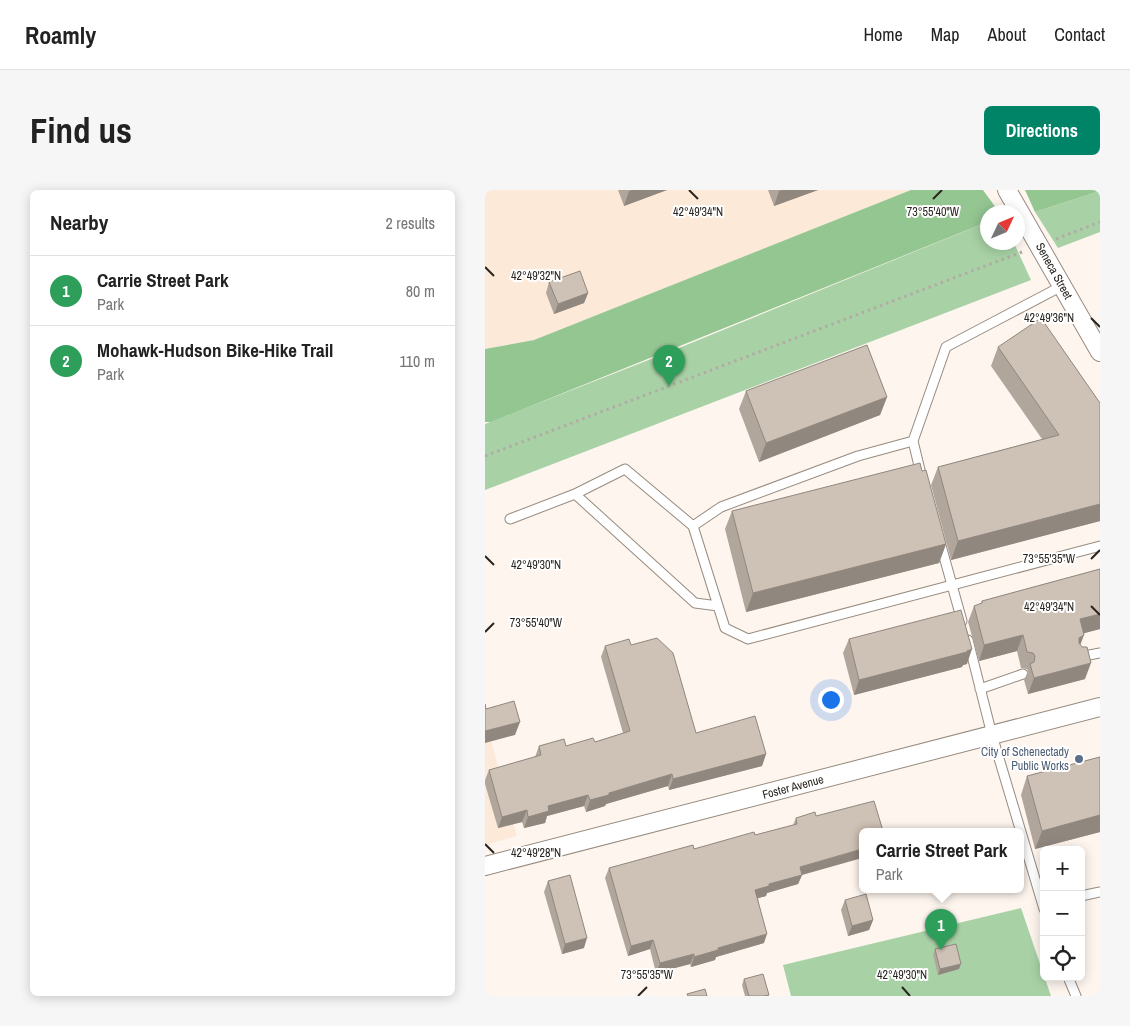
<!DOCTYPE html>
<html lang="en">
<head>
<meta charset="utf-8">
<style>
  :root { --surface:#fff; --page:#f6f6f6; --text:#222; --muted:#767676; --line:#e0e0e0; --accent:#008467 }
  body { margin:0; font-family:"Archivo Narrow",sans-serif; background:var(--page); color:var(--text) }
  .controls { position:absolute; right:15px; bottom:15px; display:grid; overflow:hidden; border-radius:8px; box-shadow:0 2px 12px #0003 }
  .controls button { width:45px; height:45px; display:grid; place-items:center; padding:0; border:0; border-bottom:1px solid var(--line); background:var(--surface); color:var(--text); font:25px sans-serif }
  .compass { position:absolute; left:495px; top:15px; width:45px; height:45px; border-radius:50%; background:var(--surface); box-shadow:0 2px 12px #0003; rotate:46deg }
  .you { position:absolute; left:345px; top:509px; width:18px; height:18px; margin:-12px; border:4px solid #fff; border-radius:50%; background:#1a73e8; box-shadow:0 0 0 8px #1a73e833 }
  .badge { display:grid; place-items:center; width:32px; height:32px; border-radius:50%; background:var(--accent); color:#fff; font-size:16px; font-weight:700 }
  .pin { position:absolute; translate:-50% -41px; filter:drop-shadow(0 1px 2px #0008) }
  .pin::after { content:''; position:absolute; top:26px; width:18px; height:15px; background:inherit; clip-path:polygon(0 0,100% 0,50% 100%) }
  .popup { position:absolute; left:374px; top:638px; width:165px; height:65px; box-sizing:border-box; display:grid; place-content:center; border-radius:8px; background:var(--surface); filter:drop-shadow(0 1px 4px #0005); font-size:16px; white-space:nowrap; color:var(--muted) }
  .popup b { font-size:19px; color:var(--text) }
  .popup::after { content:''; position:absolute; left:50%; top:100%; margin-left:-10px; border:10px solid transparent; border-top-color:var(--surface) }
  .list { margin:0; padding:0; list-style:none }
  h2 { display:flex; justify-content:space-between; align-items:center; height:65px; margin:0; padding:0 20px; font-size:21px }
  h2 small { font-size:16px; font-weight:400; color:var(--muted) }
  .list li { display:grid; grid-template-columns:32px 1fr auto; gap:15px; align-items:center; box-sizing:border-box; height:70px; padding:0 20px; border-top:1px solid var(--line) }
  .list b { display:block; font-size:19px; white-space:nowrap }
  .list p { margin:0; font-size:16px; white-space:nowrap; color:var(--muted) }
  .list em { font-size:16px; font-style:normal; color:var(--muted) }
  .icon { flex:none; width:28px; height:28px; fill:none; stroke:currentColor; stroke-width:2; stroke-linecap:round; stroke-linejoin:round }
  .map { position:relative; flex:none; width:615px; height:806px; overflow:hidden; border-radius:8px }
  header { display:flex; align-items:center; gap:30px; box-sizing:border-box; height:70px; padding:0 25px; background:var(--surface); border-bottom:1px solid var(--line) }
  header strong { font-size:24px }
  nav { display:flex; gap:28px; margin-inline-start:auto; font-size:18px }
  .intro { display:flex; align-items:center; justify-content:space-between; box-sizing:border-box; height:120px; padding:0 30px }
  h1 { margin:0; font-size:35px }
  .button { padding:12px 22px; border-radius:8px; background:var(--accent); color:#fff; font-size:18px; font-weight:700 }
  main { display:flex; gap:30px; padding:0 30px }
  aside { flex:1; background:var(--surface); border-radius:8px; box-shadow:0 2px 12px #0003 }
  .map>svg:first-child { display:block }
</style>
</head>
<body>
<header>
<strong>Roamly</strong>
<nav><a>Home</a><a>Map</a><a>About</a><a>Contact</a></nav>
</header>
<div class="intro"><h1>Find us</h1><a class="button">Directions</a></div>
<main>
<aside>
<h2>Nearby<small>2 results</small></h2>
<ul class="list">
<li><span class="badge" style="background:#2e9e5b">1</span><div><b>Carrie Street Park</b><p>Park</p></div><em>80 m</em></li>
<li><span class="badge" style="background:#2e9e5b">2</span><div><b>Mohawk-Hudson Bike-Hike Trail</b><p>Park</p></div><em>110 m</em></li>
</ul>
</aside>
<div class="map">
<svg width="615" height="806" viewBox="0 0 615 806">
  <rect width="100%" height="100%" fill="#fdf5ee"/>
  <path fill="#fde9d7" d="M0 0H426L49 150 0 159Z
    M0 529 32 646 0 655Z"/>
  <path fill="#a8d2a6" d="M615 1V42L573 58 550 22Z
    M502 32V52L529 53 546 90 0 300V234L189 160Z
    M536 718 566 806H306L298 775Z"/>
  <path fill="#94c692" d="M426 0H498L514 22H502V32L6 232H0V159L49 150Z
    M540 0H615V1L550 22Z"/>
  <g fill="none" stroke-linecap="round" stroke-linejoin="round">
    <g stroke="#978b7f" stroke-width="11">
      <path id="lane" d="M577 96 461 157 428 251 373 266 236 317 208 336 240 438 263 449 615 356
        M428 251 436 284
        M25 329 90 304
        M208 336 140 279 90 304 210 413 233 416
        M455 352 477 431
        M483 450 507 545 559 719
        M594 467 615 463
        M495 499 538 484
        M596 706 615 702
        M583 787 591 806"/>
    </g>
    <g stroke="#978b7f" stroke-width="20">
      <path id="street" d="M522 0 615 162
        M0 676 615 517"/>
    </g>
    <path stroke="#b2aba5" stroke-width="3" stroke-dasharray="2.5 4" stroke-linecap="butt" d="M571 49 615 32
      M0 266 537 62"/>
    <use href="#lane" stroke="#fff" stroke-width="9"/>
    <use href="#street" stroke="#fff" stroke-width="18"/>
  </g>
  <path fill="#b1a69c" d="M133 0H182L139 16Z
    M283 0H333L289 16Z
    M64 92 103 103 99 113 69 124 61 103Z
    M513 157 615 213V331L466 370 446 295 453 277 557 249 506 176Z
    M261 201 402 207 395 225 274 272 254 219Z
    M437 281 461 354 454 373 261 422 240 339 247 321Z
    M615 379V439L598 443 595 454 600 489 543 504 539 490 543 481 542 479 536 478 532 461 494 471 483 432 489 416 496 414 497 411Z
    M364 449 482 474 478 475 477 477 369 505 358 463Z
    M146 455 211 543 281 564 277 576 184 600 183 596 121 614 120 616 101 622 99 616 62 626 60 633 39 638 37 632 13 638 0 594V590L4 580 50 567 54 556H81L110 552 138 543 116 467 120 456Z
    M615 567V642L550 659 536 605 542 586Z
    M331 626 317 685 313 694 282 703 281 706 273 708 279 753 231 767 230 770 206 777 205 774 171 783 165 759 143 766 120 688 124 678 270 645 308 635 311 628Z
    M63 691 99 758 77 764 59 702Z
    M360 710 388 730 384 740 363 746 356 720Z
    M450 759 474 779 453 785 448 765Z
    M259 789 284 805 283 806H260L257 795Z"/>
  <path fill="#90877f" d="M147 0H182L139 16 144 1Z
    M297 0H333L289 16 294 1Z
    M103 103 99 113 69 124 73 114Z
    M402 207 395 225 274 272 281 253Z
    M615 314V331L466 370 473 351Z
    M461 354 454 373 261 422 268 403Z
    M615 424V439L589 446 595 429Z
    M538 445 532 461 494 471 499 455Z
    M599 445 593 461 594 448Z
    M487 459 482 474 478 475 477 477 369 505 374 490Z
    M606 473 600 489 543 504 549 488Z
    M35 532 30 545 0 553V541Z
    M281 564 277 576 184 600 188 589Z
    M187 584 183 596 121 614 120 616 101 622 105 610 124 603Z
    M103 605 99 616 62 626 60 633 39 638 43 627 63 616Z
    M42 620 37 632 13 638 17 627Z
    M615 625V642L550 659 557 641Z
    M377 659V668L317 685 313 694 282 703 281 706 267 710 270 700 284 694 315 677Z
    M388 730 384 740 363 746 367 736Z
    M282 744 279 753 231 767 230 770 206 777 209 767 233 758Z
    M102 748 99 758 77 764 80 754Z
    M168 750 165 759 143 766 146 756Z
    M209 764 205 774 171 783 175 773Z
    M476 774 474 779 453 785 455 779Z"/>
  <path fill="#cec1b5" stroke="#90877f" d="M95 81 103 103 73 114 64 92Z
    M556 128 615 213V314L473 351 453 277 574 245 513 157Z
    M382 155 402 207 281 253 261 201Z
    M435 273 437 281 441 280 461 354 268 403 247 321Z
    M615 379V424L595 429 599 445 594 448V453L597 457H602L606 473 549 488 545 474 549 472 550 466 548 463 542 462 538 445 499 455 489 416 497 413V411Z
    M476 420 487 459 482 461V462L374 490 364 449Z
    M172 448 188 463 211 543 270 526 281 564 188 589 187 584 124 603V605L105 610 103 605 63 616 64 621 43 627 42 620 17 627 4 580 56 565 54 556 79 549 81 556 108 548 110 552 145 541 120 456 144 449 146 455Z
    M29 511 35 532 0 541V514L1 519Z
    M615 567V625L557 641 542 586Z
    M389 611 398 641H377V659L315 677 317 685 284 694V696L270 700 282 744 233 758V760L209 767V764L175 773 168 750 146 756 124 678 208 655 209 659 269 642 270 645 312 634 311 628 330 622 331 626Z
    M85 685 102 748 80 754 63 691Z
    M381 704 388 730 367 736 360 710Z
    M471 754 476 774 455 779 450 759Z
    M278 784 284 805 279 806H264L259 789Z
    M220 799 222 806H203L202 804Z"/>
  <path fill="none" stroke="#29241f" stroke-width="2" d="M204 0 213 9M448 9 457 0M0 77 9 86M606 128 615 137M0 366 9 375M606 369 615 360M606 416 615 425M0 442 9 433M0 654 9 663M417 797 425 806M153 806 162 797"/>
  <circle fill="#5c6f8a" stroke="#fff" stroke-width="2" cx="594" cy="569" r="5"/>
  <g text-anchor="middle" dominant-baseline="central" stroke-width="4" stroke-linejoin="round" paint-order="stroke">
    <g font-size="12" fill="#29241f" stroke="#fff">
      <text transform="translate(569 81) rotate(61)">Seneca Street</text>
      <text transform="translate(308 597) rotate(-15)">Foster Avenue</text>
    </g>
    <g font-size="12" fill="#4e5e75" stroke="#fff" text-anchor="end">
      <text x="584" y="562">City of Schenectady<tspan x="584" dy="14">Public Works</tspan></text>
    </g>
  </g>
  <g font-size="12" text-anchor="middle" fill="#29241f" stroke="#fff" stroke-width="4" stroke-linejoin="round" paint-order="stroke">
    <text x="448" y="26">73°55'40"W</text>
    <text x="213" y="26">42°49'34"N</text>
    <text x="51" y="90">42°49'32"N</text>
    <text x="564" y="132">42°49'36"N</text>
    <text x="564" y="373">73°55'35"W</text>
    <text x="51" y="379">42°49'30"N</text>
    <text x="564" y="421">42°49'34"N</text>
    <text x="51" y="437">73°55'40"W</text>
    <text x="51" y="667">42°49'28"N</text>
    <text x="417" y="789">42°49'30"N</text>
    <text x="162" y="789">73°55'35"W</text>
  </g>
</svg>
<div class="controls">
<button>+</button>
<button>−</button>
<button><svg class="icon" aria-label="locate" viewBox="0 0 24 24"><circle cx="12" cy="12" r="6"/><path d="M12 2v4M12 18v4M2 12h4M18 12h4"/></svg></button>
</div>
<svg class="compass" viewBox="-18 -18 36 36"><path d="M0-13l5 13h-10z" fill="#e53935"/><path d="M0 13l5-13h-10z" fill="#767676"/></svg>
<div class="you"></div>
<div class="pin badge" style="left:456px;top:760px;background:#2e9e5b">1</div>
<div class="popup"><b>Carrie Street Park</b>Park</div>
<div class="pin badge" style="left:184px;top:196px;background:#2e9e5b">2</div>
</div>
</main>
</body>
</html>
